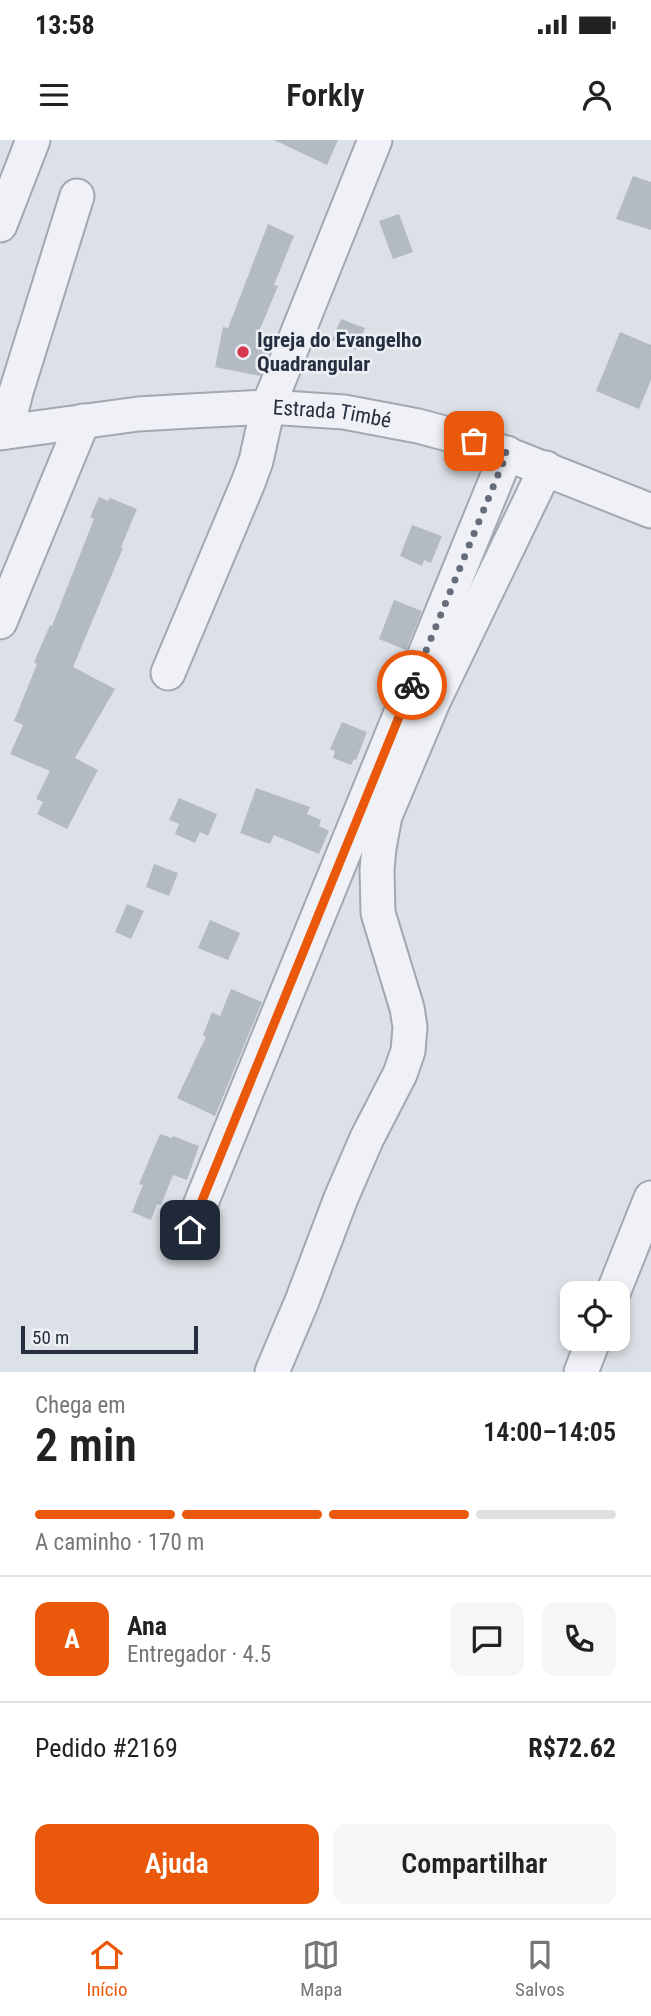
<!DOCTYPE html>
<html lang="pt">
<meta charset="utf-8">
<style>
body{margin:0;font-family:"Roboto Condensed",sans-serif;background:#f6f6f6;color:#222;height:100vh;display:flex;flex-direction:column;font-size:26px;white-space:nowrap}
*{box-sizing:border-box;margin:0}
p{font-size:23px;color:#767676}
.icon{flex:none;width:38px;height:38px;fill:none;stroke:currentColor;stroke-width:2;stroke-linecap:round;stroke-linejoin:round}
.map{position:relative;height:1232px;overflow:hidden}
.sheet{display:flex;flex-direction:column;background:#fff;flex:1}
.sheet>*{flex:none}
.tools{position:absolute;left:560px;top:1141px;display:grid;gap:14px}
.tools a{display:grid;place-items:center;width:70px;height:70px;border-radius:14px;background:#fff;box-shadow:0 4px 10px #0003;font-size:35px}
.scale{position:absolute;left:21px;bottom:18px;width:177px;box-sizing:border-box;padding-left:7px;border:4px solid #252f3f;border-top:0;font-size:19px;line-height:24px;white-space:nowrap;color:#252f3f;-webkit-text-stroke:5px #ecf0f5;paint-order:stroke}
.pin{position:absolute;display:grid;place-items:center;width:60px;height:60px;color:#fff;margin:-30px;border-radius:14px;box-shadow:0 4px 10px #0006}
.courier{position:absolute;display:grid;place-items:center;width:70px;height:70px;margin:-35px;border:5px solid #ea580c;border-radius:50%;background:#fff;color:#222;box-shadow:0 2px 9px #0007}
.head em{font-style:normal;font-weight:600}
.head div{display:flex;flex-direction:column-reverse}
.head{display:flex;align-items:center;justify-content:space-between;height:119px;padding:0 35px}
h1{font-size:46px;font-weight:600;line-height:52px}
.bar{display:grid;grid-template-columns:repeat(4,1fr);gap:10px 7px;align-content:center;height:84px;padding:0 35px}
.bar i{height:9px;border-radius:5px;background:#e0e0e0}
.bar .current{background:#ea580c}
.bar p{grid-column:span 4}
.line{display:flex;align-items:center;gap:18px;padding:0 35px;border-top:2px solid #e0e0e0}
.line div{flex:1}
.round{display:grid;place-items:center;flex:none;width:74px;height:74px;border-radius:14px;background:#f6f6f6}
.cta{display:flex;gap:14px;margin-top:auto;padding:14px 35px}
.cta a{flex:1;height:80px;border-radius:14px;background:#ea580c;color:#fff;font-size:28px;font-weight:600;line-height:80px;text-align:center}
.cta a+a{background:#f6f6f6;color:#222}
.status{display:flex;justify-content:space-between;align-items:center;height:49px;padding:0 35px;background:#fff;direction:ltr}
.status svg{height:19px;fill:currentColor}
header{display:flex;justify-content:space-between;align-items:center;height:91px;padding:0 35px;background:#fff;font-size:32px;font-weight:600}
.tabs{display:flex;justify-content:space-around;align-items:center;height:98px;border-top:2px solid #e0e0e0;background:#fff;font-size:19px;color:#767676}
.tabs a{display:grid;justify-items:center;gap:4px}
.tabs .current{color:#ea580c}
.map>svg:first-child{display:block}
</style>
<div class="status"><b>13:58</b><svg viewBox="0 0 49 12"><path d="M0 12V9h3v3zM5 12V6h3v6zM10 12V3h3v9zM15 12V0h3v12zM26 1h20v11H26zM47 4h2v5h-2z"/></svg></div>
<header><svg class="icon" aria-label="menu" viewBox="0 0 24 24"><path d="M4 6h16M4 12h16M4 18h16"/></svg>Forkly<svg class="icon" aria-label="person" viewBox="0 0 24 24"><circle cx="12" cy="8" r="4"/><path d="M4 21q1-7 8-7t8 7"/></svg></header>
<div class="map">
<svg width="651" height="1232" viewBox="0 0 651 1232">
<rect width="100%" height="100%" fill="#dce1e7"/>
<g fill="#b3bac4">
<polygon points="274,0 338,0 327,25"/>
<polygon points="633,36 651,42 651,90 616,79"/>
<polygon points="399,74 413,112 393,119 379,81"/>
<polygon points="268,84 294,96 274,145 278,146 258,194 271,197 266,219 260,236 215,227 223,187 228,188"/>
<polygon points="341,179 365,188 356,210 332,200"/>
<polygon points="620,192 651,205 651,240 639,269 596,251"/>
<polygon points="99,357 108,361 110,358 137,369 121,407 123,408 73,527 115,549 75,618 98,630 67,689 37,674 43,662 36,659 50,631 10,614 23,585 14,581 37,524 34,522 50,485 52,486 94,379 90,377"/>
<polygon points="412,385 442,396 431,423 424,420 422,426 400,416"/>
<polygon points="394,460 422,471 406,510 379,499"/>
<polygon points="342,582 367,592 356,620 354,619 351,625 333,618 335,611 330,609"/>
<polygon points="256,648 310,667 307,674 321,680 319,686 329,691 319,714 274,695 270,704 240,693"/>
<polygon points="179,658 217,674 208,696 200,692 195,703 175,694 179,684 169,680"/>
<polygon points="154,724 178,733 169,756 146,747"/>
<polygon points="127,764 144,771 131,799 115,792"/>
<polygon points="210,780 240,793 228,820 198,808"/>
<polygon points="231,849 262,862 215,976 177,958 206,897 203,895 212,872 220,876"/>
<polygon points="160,994 172,998 173,996 199,1006 187,1040 173,1035 161,1065 157,1064 151,1080 132,1072 143,1045 139,1044"/>
</g>
<g fill="none" stroke-linecap="round" stroke-linejoin="round">
<defs>
<g id="minor">
<polyline points="0,85 33,0"/>
<polyline points="6,292 16,252 77,56"/>
<path id="s1" d="M0 293 138 274 190 271 268 267 344 272 418 286 474 301 651 371"/>
<polyline points="0,482 83,281"/>
<polyline points="168,533 248,343 256,321 268,267 375,0"/>
<polyline points="190,1090 507,313"/>
<polyline points="613,1153 651,1058"/>
<polyline points="272,1232 302,1161 341,1058 367,998 400,934 408,911 410,887 407,868 378,773 377,729 379,708 385,676 433,562 546,328"/>
<polyline points="581,1232 594,1199"/>
</g>
</defs>
<use href="#minor" stroke="#a1a8b1" stroke-width="37"/>
<use href="#minor" stroke="#eff1f6" stroke-width="33"/>
</g>
<g fill="none" stroke-linecap="round" stroke-linejoin="round">
<polyline stroke="#656d7a" stroke-width="7" stroke-dasharray="0 12.6" points="412,545 507,313 474,301"/>
<polyline stroke="#ea580c" stroke-width="9" points="190,1090 412,545"/>
</g>
<circle fill="#d63852" stroke="#ecf0f5" stroke-width="2.5" cx="243" cy="212" r="7"/>
<g text-anchor="middle" stroke-width="5" stroke-linejoin="round" paint-order="stroke">
<g font-size="21" font-weight="bold" fill="#252f3f" stroke="#ecf0f5" text-anchor="start">
<text x="257" y="207">Igreja do Evangelho<tspan x="257" dy="24">Quadrangular</tspan></text>
</g>
<g font-size="21" fill="#252f3f" stroke="#ecf0f5">
<text dy="7" stroke="none"><textPath href="#s1" startOffset="334">Estrada Timbé</textPath></text>
</g>
</g>
</svg>
<div class="tools">
<a><svg class="icon" aria-label="locate" viewBox="0 0 24 24"><circle cx="12" cy="12" r="6"/><path d="M12 2v4M12 18v4M2 12h4M18 12h4"/></svg></a>
</div>
<div class="scale">50 m</div>
<div class="pin" style="left:474px;top:301px;background:#ea580c"><svg class="icon" aria-label="bag" viewBox="0 0 24 24"><path d="M5 8h14l-1 12H6zM9 8a3 3 0 0 1 6 0"/></svg></div>
<div class="pin" style="left:190px;top:1090px;background:#1f2937"><svg class="icon" aria-label="home" viewBox="0 0 24 24"><path d="M3 11l9-7 9 7M6 9v11h12V9"/></svg></div>
<div class="courier" style="left:412px;top:545px"><svg class="icon" aria-label="bike" viewBox="0 0 24 24"><circle cx="6" cy="16" r="4"/><circle cx="18" cy="16" r="4"/><path d="M6 16l4-8h5l3 8M10 8l3 8H6M13 5h3"/></svg></div>
</div>
<section class="sheet">
<div class="head"><div><h1>2 min</h1><p>Chega em</p></div><em>14:00–14:05</em></div>
<div class="bar"><i class="current"></i><i class="current"></i><i class="current"></i><i></i><p>A caminho · 170 m</p></div>
<div class="line" style="height:126px"><b class="round" style="background:#ea580c;color:#fff">A</b><div><b>Ana</b><p>Entregador · 4.5</p></div><a class="round"><svg class="icon" aria-label="chat" viewBox="0 0 24 24"><path d="M4 5h16v11H9l-5 4z"/></svg></a><a class="round"><svg class="icon" aria-label="phone" viewBox="0 0 24 24"><path d="M5 4h4l2 5-3 2q2 4 5 5l2-3 5 2v4C11 20 4 13 5 4z"/></svg></a></div>
<div class="line" style="height:91px"><div>Pedido #2169</div><b>R$72.62</b></div>
<div class="cta"><a>Ajuda</a><a>Compartilhar</a></div>
</section>
<nav class="tabs">
<a class="current"><svg class="icon" aria-label="home" viewBox="0 0 24 24"><path d="M3 11l9-7 9 7M6 9v11h12V9"/></svg>Início</a>
<a><svg class="icon" aria-label="map" viewBox="0 0 24 24"><path d="M3 6l6-2 6 2 6-2v14l-6 2-6-2-6 2zM9 4v14M15 6v14"/></svg>Mapa</a>
<a><svg class="icon" aria-label="saved" viewBox="0 0 24 24"><path d="M7 4h10v16l-5-4-5 4z"/></svg>Salvos</a>
</nav>
